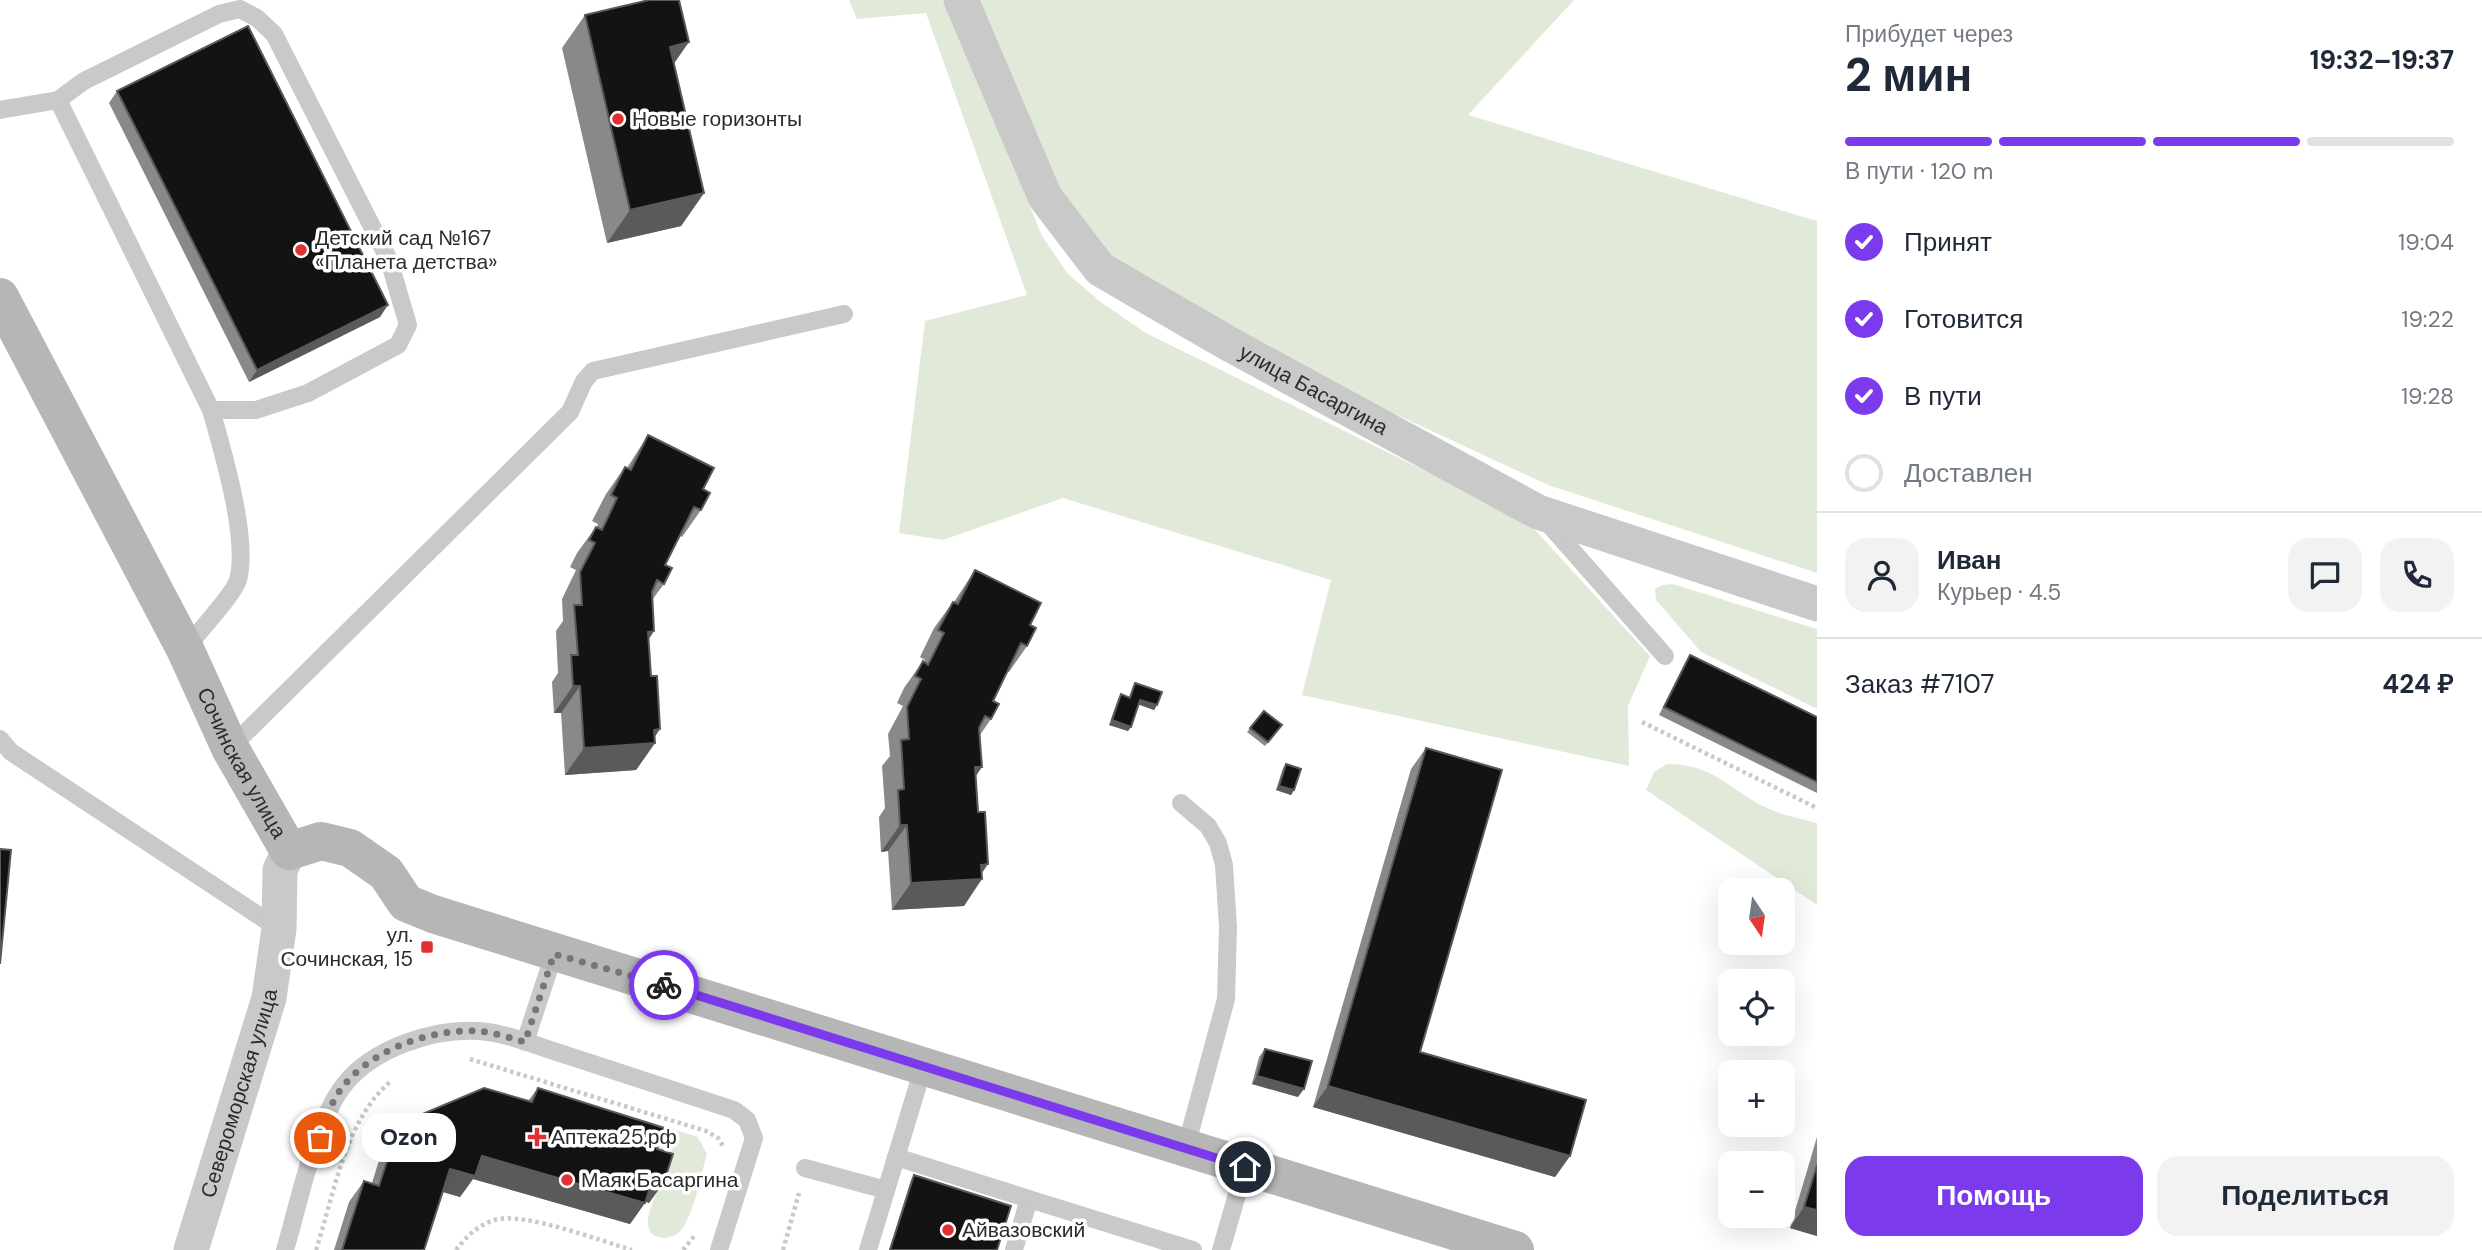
<!DOCTYPE html>
<html lang="ru">
<meta charset="utf-8">
<style>
body{margin:0;font-family:"DM Sans",sans-serif;background:#f2f2f3;color:#1f2937;height:100vh;display:flex;flex-direction:column;font-size:26px;white-space:nowrap}
*{box-sizing:border-box;margin:0}
p{font-size:23px;color:#747a83}
.icon{flex:none;width:38px;height:38px;fill:none;stroke:currentColor;stroke-width:2;stroke-linecap:round;stroke-linejoin:round}
.map{position:relative;flex:1;overflow:hidden}
.sheet{display:flex;flex-direction:column;background:#fff;width:665px}
.sheet>*{flex:none}
.needle{width:46px;rotate:167deg}
.fabs{position:absolute;left:1718px;top:878px;display:grid;gap:14px}
.fabs a{display:grid;place-items:center;width:77px;height:77px;border-radius:14px;background:#fff;box-shadow:0 7px 28px #0002;font-size:35px}
.pin{position:absolute;display:grid;place-items:center;width:60px;height:60px;color:#fff;margin:-30px;border:4px solid #fff;border-radius:50%;box-shadow:0 2px 7px #0007}
.courier{position:absolute;display:grid;place-items:center;width:70px;height:70px;margin:-35px;border:5px solid #7c3aed;border-radius:50%;background:#fff;color:#222;box-shadow:0 2px 9px #0007}
.bubble{position:absolute;height:49px;border-radius:21px;background:#fff;box-shadow:0 7px 28px #0002;font-size:23px;font-weight:800;line-height:49px;text-align:center}
.headline em{font-style:normal;font-weight:800}
.headline div{display:flex;flex-direction:column-reverse}
.headline{display:flex;align-items:center;justify-content:space-between;height:119px;padding:0 28px}
h1{font-size:46px;font-weight:800;line-height:52px}
.bar{display:grid;grid-template-columns:repeat(4,1fr);gap:10px 7px;align-content:center;height:84px;padding:0 28px}
.bar i{height:9px;border-radius:5px;background:#e0e1e3}
.bar .selected{background:#7c3aed}
.bar p{grid-column:span 4}
.line{display:flex;align-items:center;gap:18px;padding:0 28px;border-top:2px solid #e0e1e3}
.line div{flex:1}
.round{display:grid;place-items:center;flex:none;width:74px;height:74px;border-radius:21px;background:#f2f2f3}
ol{padding:0 28px;list-style:none}
li{display:flex;align-items:center;gap:21px;height:77px}
li p{margin-inline-start:auto}
li .icon{padding:7px;border-radius:50%;background:#7c3aed;color:#fff;stroke-width:4}
li:last-child{color:#747a83}
li i{width:38px;height:38px;border:4px solid #e0e1e3;border-radius:50%}
.button{display:flex;gap:14px;margin-top:auto;padding:14px 28px}
.button a{flex:1;height:80px;border-radius:21px;background:#7c3aed;color:#fff;font-size:28px;font-weight:800;line-height:80px;text-align:center}
.button a+a{background:#f2f2f3;color:#1f2937}
main{display:flex;flex:1;min-height:0}
.map>svg:first-child{display:block}
</style>
<main>
<div class="map">
<svg width="1817" height="1250" viewBox="0 0 1817 1250">
<rect width="100%" height="100%" fill="#fff"/>
<g fill="#e1ead9">
<polygon points="849,0 945,0 1042,236 1068,274 1102,303 1146,333 1527,521 1650,656 1628,706 1629,766 1302,695 1331,580 1063,498 943,540 899,533 925,321 1027,295 926,13 857,19"/>
<polygon points="960,0 1574,0 1468,115 1817,221 1817,573 1548,485 1201,324 1107,259 1057,204"/>
<polygon points="1673,584 1817,629 1817,709 1701,652 1656,600 1655,589 1662,585"/>
<path d="M1667 764C1714 764 1726 788 1765 807 1780 815 1800 818 1817 823V905L1646 790 1654 772Z"/>
<path d="M638 1118 698 1137 707 1154C700 1177 696 1206 684 1226 675 1243 646 1243 648 1220 651 1197 667 1182 662 1158 659 1145 642 1130 633 1119Z"/>
</g>
<g fill="none" stroke-linecap="round" stroke-linejoin="round">
<g stroke="#c9c9c9" stroke-width="4.5" stroke-dasharray="3.5 3.5" stroke-linecap="butt">
<polyline points="1642,722 1817,808"/>
<polyline points="470,1059 706,1131 718,1138 723,1146"/>
<path d="M316 1250C334 1195 345 1120 390 1082"/>
<path d="M456 1250C466 1237 478 1225 494 1220 523 1211 601 1241 632 1250"/>
<polyline points="683,1250 695,1235"/>
<polyline points="783,1250 799,1193"/>
</g>
<g stroke="#c9c9c9" stroke-width="18">
<polyline points="58,100 211,410"/>
<path d="M0 110 58 100 84 81 219 14 240 9 257 18 274 34 389 260 408 325 398 345 308 393 256 410H211C223 452 249 539 238 580 234 594 196 635 185 649"/>
<polyline points="1547,522 1665,656"/>
<polyline points="0,739 11,752 279,929"/>
<polyline points="230,748 570,412 584,381 593,371 844,314"/>
<polyline points="1181,803 1208,826 1218,843 1224,865 1228,927 1226,999 1186,1147"/>
<polyline points="525,1042 554,954"/>
<polyline points="896,1157 1029,1199 1014,1250"/>
<polyline points="805,1168 886,1190"/>
<polyline points="1029,1199 1193,1250"/>
<path d="M285 1250C299 1203 315 1122 344 1085 373 1048 434 1028 479 1031 508 1033 539 1047 566 1055 622 1073 678 1092 734 1110L747 1120 754 1138 719 1250"/>
<polyline points="868,1250 924,1065"/>
<polyline points="1221,1250 1245,1167"/>
</g>
<g stroke="#c9c9c9" stroke-width="35">
<path id="s1" d="M961 0 1045 197 1100 269 1231 345 1538 512 1817 604"/>
<path id="s2" d="M191 1250 269 998 279 929 280 870 289 851"/>
</g>
<path stroke="#b6b6b6" stroke-width="38" id="s3" d="M0 297 185 649 230 748 289 851 321 841 350 848 386 873 406 903 433 914 1515 1250"/>
</g>
<g fill="#898989">
<polygon points="585,15 674,64 704,193 681,226 607,243 562,48"/>
<polygon points="117,91 380,317 249,382 109,103"/>
<polygon points="648,435 703,489 701,510 682,537 680,536 665,565 664,584 652,600 654,631 648,640 655,743 636,770 565,775 561,713 554,713 552,682 558,673 556,631 563,621 562,599 576,570 570,567 577,553 596,527 597,527 598,524 592,521 606,494 625,467 627,468"/>
<polygon points="975,570 1030,625 1027,646 1009,672 1007,672 993,701 991,719 980,735 982,767 976,776 982,873 964,906 892,910 888,851 881,852 879,817 885,808 882,766 890,756 888,734 903,706 897,703 904,688 923,661 924,662 925,660 920,657 934,628 953,602 954,602"/>
<polygon points="1690,655 1817,717 1817,793 1659,715 1685,663"/>
<polygon points="1135,683 1157,705 1154,710 1139,704 1128,731 1109,725 1118,699 1121,694 1129,697 1133,687"/>
<polygon points="1264,711 1282,725 1265,746 1247,732"/>
<polygon points="1426,748 1420,1052 1570,1156 1555,1177 1313,1107 1411,769"/>
<polygon points="1286,764 1294,790 1291,795 1276,790 1283,768"/>
<polygon points="1265,1049 1298,1097 1252,1084 1259,1057"/>
<polygon points="538,1088 657,1149 664,1182 649,1203 646,1201 630,1224 473,1179 460,1197 443,1192 424,1250 334,1250 349,1202 364,1181 372,1183 384,1144 399,1124 528,1101"/>
<polygon points="1817,1137 1817,1236 1790,1228"/>
<polygon points="914,1175 997,1250 889,1250 911,1180"/>
</g>
<g fill="#5a5a5a">
<polygon points="689,42 666,75 670,47"/>
<polygon points="704,193 681,226 607,243 630,210"/>
<polygon points="388,305 380,317 249,382 257,370"/>
<polygon points="654,631 636,658 648,632"/>
<polygon points="573,686 580,686 561,713 554,713"/>
<polygon points="1140,700 1157,705 1154,710 1137,704"/>
<polygon points="1112,720 1131,727 1128,731 1109,725"/>
<polygon points="660,729 650,744 655,743 636,770 565,775 584,748 654,730"/>
<polygon points="975,767 982,767 963,793"/>
<polygon points="1279,786 1294,790 1291,795 1276,790"/>
<polygon points="900,825 907,825 888,851 881,852"/>
<polygon points="988,864 978,879 982,879 964,906 892,910 911,883 981,865"/>
<polygon points="1257,1076 1304,1089 1298,1097 1252,1084"/>
<polygon points="1328,1086 1570,1156 1555,1177 1313,1107"/>
<polygon points="482,1156 645,1203 630,1224 473,1179 460,1197 436,1190 450,1169"/>
<polygon points="653,1178 664,1182 649,1203 638,1199"/>
<polygon points="1804,1207 1817,1210 1817,1236 1790,1228"/>
</g>
<g fill="#131313" stroke="#5a5a5a" stroke-width="2">
<polygon points="649,0 679,0 689,42 670,47 704,193 630,210 585,15"/>
<polygon points="248,26 388,305 257,370 117,91"/>
<polygon points="648,435 714,468 703,489 710,493 701,510 694,507 665,565 672,568 664,584 657,580 652,592 654,631 648,632 651,676 657,676 660,729 654,730 655,743 584,748 580,686 573,686 571,655 578,655 574,605 582,605 580,572 595,543 589,540 596,527 602,530 617,498 611,495 625,467 631,470"/>
<polygon points="975,570 1041,603 1030,625 1036,628 1027,646 1021,643 993,701 999,704 991,719 985,716 979,728 982,767 975,767 978,812 985,812 988,864 981,865 982,879 911,883 907,825 900,825 898,790 904,789 901,740 909,739 907,707 921,679 915,676 923,661 928,665 944,633 938,630 953,602 958,604"/>
<polygon points="1690,655 1817,717 1817,782 1664,707"/>
<polygon points="1135,683 1162,692 1157,705 1140,700 1131,727 1112,720 1121,694 1130,698"/>
<polygon points="1264,711 1282,725 1268,742 1250,728"/>
<polygon points="1426,748 1502,770 1420,1052 1586,1100 1570,1156 1328,1086"/>
<polygon points="1286,764 1301,769 1294,790 1279,786"/>
<polygon points="0,849 11,850 0,964"/>
<polygon points="1265,1049 1312,1061 1304,1089 1257,1076"/>
<polygon points="484,1088 532,1102 538,1088 664,1128 657,1149 673,1154 664,1182 653,1178 645,1203 482,1156 475,1176 450,1169 424,1250 342,1250 364,1181 379,1186 399,1124"/>
<polygon points="1817,1165 1817,1210 1804,1207"/>
<polygon points="914,1175 1011,1206 997,1250 890,1250"/>
</g>
<g fill="none" stroke-linecap="round" stroke-linejoin="round">
<path stroke="#767676" stroke-width="7" stroke-dasharray="0 12.6" d="M320 1138C325 1120 332 1099 345 1084 375 1048 432 1029 478 1031 493 1032 510 1038 525 1042L554 954 664 985"/>
<polyline stroke="#7c3aed" stroke-width="9" points="664,985 1245,1167"/>
</g>
<g fill="#e13031" stroke="#fff" stroke-width="2.5">
<circle cx="618" cy="119" r="7"/>
<circle cx="301" cy="250" r="7"/>
<rect x="420" y="940" width="14" height="14" rx="3.5"/>
<path d="M533.5 1126.5h7v7h7v7h-7v7h-7v-7h-7v-7h7z"/>
<circle cx="567" cy="1180" r="7"/>
<circle cx="948" cy="1230" r="7"/>
</g>
<g text-anchor="middle" stroke-width="7" stroke-linejoin="round" paint-order="stroke">
<g font-size="21" fill="#2c2c2c" stroke="#fff" text-anchor="start">
<text x="632" y="126">Новые горизонты</text>
<text x="315" y="245">Детский сад №167<tspan x="315" dy="24">«Планета детства»</tspan></text>
<text x="413" y="942" text-anchor="end">ул.<tspan x="413" dy="24">Сочинская, 15</tspan></text>
<text x="551" y="1144">Аптека25.рф</text>
<text x="581" y="1187">Маяк Басаргина</text>
<text x="962" y="1237">Айвазовский</text>
</g>
<g font-size="21" fill="#2c2c2c" stroke="#fff">
<text dy="7" stroke="none"><textPath href="#s1" startOffset="550">улица Басаргина</textPath></text>
<text dy="7" stroke="none"><textPath href="#s3" startOffset="525">Сочинская улица</textPath></text>
<text dy="7" stroke="none"><textPath href="#s2" startOffset="164">Североморская улица</textPath></text>
</g>
</g>
</svg>
<div class="fabs">
<a><svg class="needle" viewBox="-14 -14 28 28"><path d="M0-13l5 13h-10z" fill="#e53935"/><path d="M0 13l5-13h-10z" fill="#747a83"/></svg></a>
<a><svg class="icon" aria-label="locate" viewBox="0 0 24 24"><circle cx="12" cy="12" r="6"/><path d="M12 2v4M12 18v4M2 12h4M18 12h4"/></svg></a>
<a>+</a>
<a>−</a>
</div>
<div class="pin" style="left:320px;top:1138px;background:#ea580c"><svg class="icon" aria-label="bag" viewBox="0 0 24 24"><path d="M5 8h14l-1 12H6zM9 8a3 3 0 0 1 6 0"/></svg></div>
<div class="pin" style="left:1245px;top:1167px;background:#1f2937"><svg class="icon" aria-label="home" viewBox="0 0 24 24"><path d="M3 11l9-7 9 7M6 9v11h12V9"/></svg></div>
<div class="courier" style="left:664px;top:985px"><svg class="icon" aria-label="bike" viewBox="0 0 24 24"><circle cx="6" cy="16" r="4"/><circle cx="18" cy="16" r="4"/><path d="M6 16l4-8h5l3 8M10 8l3 8H6M13 5h3"/></svg></div>
<div class="bubble" style="left:362px;top:1113px;width:94px">Ozon</div>
</div>
<section class="sheet">
<div class="headline"><div><h1>2 мин</h1><p>Прибудет через</p></div><em>19:32–19:37</em></div>
<div class="bar"><i class="selected"></i><i class="selected"></i><i class="selected"></i><i></i><p>В пути · 120 m</p></div>
<ol>
<li><svg class="icon" aria-label="check" viewBox="0 0 24 24"><path d="M5 12l5 5 9-10"/></svg>Принят<p>19:04</p></li>
<li><svg class="icon" aria-label="check" viewBox="0 0 24 24"><path d="M5 12l5 5 9-10"/></svg>Готовится<p>19:22</p></li>
<li><svg class="icon" aria-label="check" viewBox="0 0 24 24"><path d="M5 12l5 5 9-10"/></svg>В пути<p>19:28</p></li>
<li><i></i>Доставлен</li>
</ol>
<div class="line" style="height:126px"><a class="round"><svg class="icon" aria-label="person" viewBox="0 0 24 24"><circle cx="12" cy="8" r="4"/><path d="M4 21q1-7 8-7t8 7"/></svg></a><div><b>Иван</b><p>Курьер · 4.5</p></div><a class="round"><svg class="icon" aria-label="chat" viewBox="0 0 24 24"><path d="M4 5h16v11H9l-5 4z"/></svg></a><a class="round"><svg class="icon" aria-label="phone" viewBox="0 0 24 24"><path d="M5 4h4l2 5-3 2q2 4 5 5l2-3 5 2v4C11 20 4 13 5 4z"/></svg></a></div>
<div class="line" style="height:91px"><div>Заказ #7107</div><b>424 ₽</b></div>
<div class="button"><a>Помощь</a><a>Поделиться</a></div>
</section>
</main>
